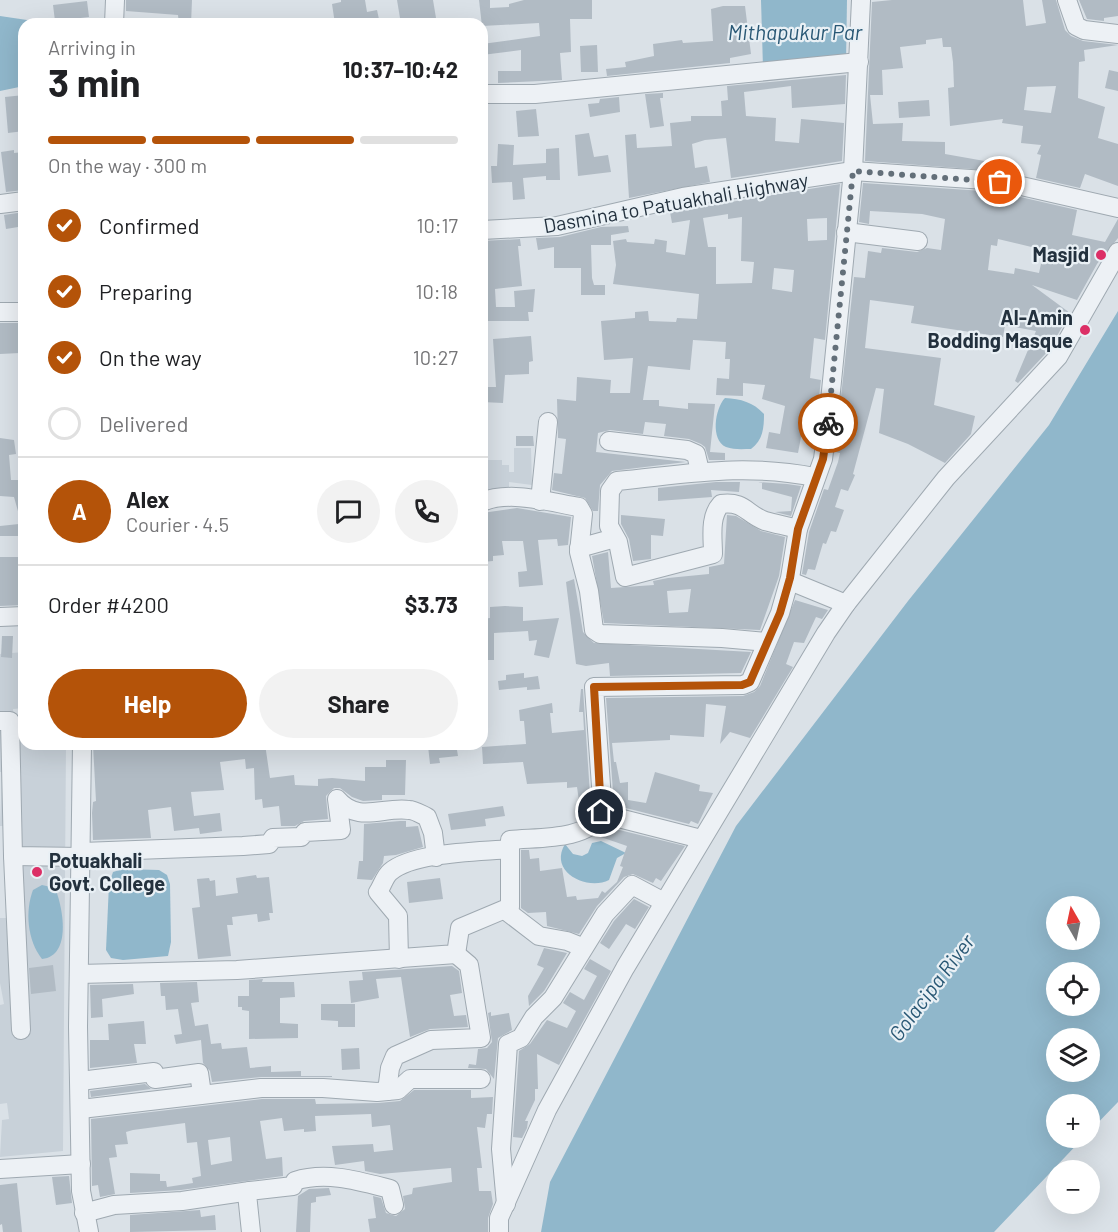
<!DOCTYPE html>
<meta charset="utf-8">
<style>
body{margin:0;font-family:Barlow,sans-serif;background:#f2f2f2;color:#202124;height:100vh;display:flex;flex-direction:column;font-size:22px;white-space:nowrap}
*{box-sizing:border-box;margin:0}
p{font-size:20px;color:#757577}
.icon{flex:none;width:33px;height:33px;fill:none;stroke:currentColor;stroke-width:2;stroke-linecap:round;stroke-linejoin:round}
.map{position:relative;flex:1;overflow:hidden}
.drawer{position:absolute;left:18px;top:18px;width:470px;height:732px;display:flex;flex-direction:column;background:#fff;border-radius:18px;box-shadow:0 6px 24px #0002}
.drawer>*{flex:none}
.needle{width:39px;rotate:351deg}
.controls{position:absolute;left:1046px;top:896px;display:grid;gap:12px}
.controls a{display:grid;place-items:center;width:54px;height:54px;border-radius:50%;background:#fff;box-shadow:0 6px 24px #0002;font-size:30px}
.pin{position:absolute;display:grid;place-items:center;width:51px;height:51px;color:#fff;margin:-26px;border:3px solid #fff;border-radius:50%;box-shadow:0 2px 6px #0007}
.courier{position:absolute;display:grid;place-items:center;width:60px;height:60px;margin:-30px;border:4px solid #b45309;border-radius:50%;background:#fff;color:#222;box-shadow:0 2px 8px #0007}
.head em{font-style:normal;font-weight:700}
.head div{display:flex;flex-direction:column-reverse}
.head{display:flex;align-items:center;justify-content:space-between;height:102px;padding:0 30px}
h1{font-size:39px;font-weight:700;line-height:45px}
.bar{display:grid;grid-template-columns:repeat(4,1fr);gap:9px 6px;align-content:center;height:72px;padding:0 30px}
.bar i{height:8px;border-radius:4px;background:#e0e0e0}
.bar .selected{background:#b45309}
.bar p{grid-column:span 4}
.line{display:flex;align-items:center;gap:15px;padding:0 30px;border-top:2px solid #e0e0e0}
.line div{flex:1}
.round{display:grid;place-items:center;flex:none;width:63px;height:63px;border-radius:32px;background:#f2f2f2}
ol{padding:0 30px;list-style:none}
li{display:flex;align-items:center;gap:18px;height:66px}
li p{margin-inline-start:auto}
li .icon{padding:6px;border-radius:50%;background:#b45309;color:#fff;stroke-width:4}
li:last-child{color:#757577}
li i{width:33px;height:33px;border:3px solid #e0e0e0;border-radius:50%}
.action{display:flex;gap:12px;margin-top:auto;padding:12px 30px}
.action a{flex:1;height:69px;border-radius:36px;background:#b45309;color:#fff;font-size:24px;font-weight:700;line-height:69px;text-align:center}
.action a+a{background:#f2f2f2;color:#202124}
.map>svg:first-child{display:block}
</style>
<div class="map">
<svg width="1118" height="1232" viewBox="0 0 1118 1232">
<rect width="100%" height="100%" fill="#dae1e7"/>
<g fill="#c8d1d9">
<polygon points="514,448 531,448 532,485 509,482 509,493 482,493 482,460 502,460 502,465 509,465 509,472 514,472"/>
<polygon points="24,652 24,708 13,709 14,730 24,730 24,744 66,744 63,1151 0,1157 2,1120 9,1119 7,1103 0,1104 0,1005 4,1004 0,983 0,918 9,918 8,826 0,826 2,772 0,772 0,654"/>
</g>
<g fill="#90b7cb" fill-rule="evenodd">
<polygon points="761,0 847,0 846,62 763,68"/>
<polygon points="0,16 27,20 34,24 24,24 24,86 0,91"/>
<path d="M1118 311V1102L1089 1132V1104H1056V1137H1084L994 1232H541L550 1182 736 826 908 601 1049 425ZM1056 906H1089V939H1056ZM1056 972H1089V1005H1056ZM1056 1038H1089V1071H1056Z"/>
<path d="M725 398C741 399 753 402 764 414 764 428 763 440 751 449 743 449 734 450 726 447 710 440 715 408 725 398Z"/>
<path d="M601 841 626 853 617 858 609 880C587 891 548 872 565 844L573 854 582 856 588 853 592 843Z"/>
<polygon points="123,869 159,870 167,875 170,884 171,942 168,956 123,960 111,958 106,950 109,884 113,872"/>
<path d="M42 885 55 888C63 907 72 956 42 959 27 940 25 911 33 890Z"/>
</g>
<g fill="#b1bbc4" fill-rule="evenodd">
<polygon points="126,0 192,0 191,24 179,24 178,15 126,11"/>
<polygon points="341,0 365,0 367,12 377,10 380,24 335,24 332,4 341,2"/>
<polygon points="397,0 433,0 437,24 401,24"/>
<polygon points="479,0 490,0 490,8 509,7 509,4 524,0 592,0 592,19 570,19 571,52 560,53 562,80 498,83 498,71 521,71 521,50 482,55 482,44 540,36 539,23 482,26"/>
<path d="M892 0H1023L1026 26 1046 23 1042 0H1056L1065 30 1071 36 1083 41 1118 45 1084 50 1085 61 1079 62 1078 98 1105 107 1098 138 1118 144V186L1085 174 1080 188 1036 178 1041 155 1037 154 1041 145 1021 143 1023 126 1002 123 1003 119 950 126 948 88 954 87 953 62 951 47H943L942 38 926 40V44L900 47 903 68 882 70 883 95H870L873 124 903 123 902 141 945 142V154L1013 166 1012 172 865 161 872 2ZM1056 86 1051 113 1024 110 1027 87Z"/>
<polygon points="1079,0 1118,0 1118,16 1104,18 1104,21 1087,19"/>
<polygon points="87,1 89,17 55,21 53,5"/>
<polygon points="723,6 745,6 751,54 730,58 730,63 607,76 606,69 626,67 625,62 654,56 653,44 682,40 683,43 713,41 711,9"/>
<polygon points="597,45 598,72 581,72 580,46"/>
<polygon points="1109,70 1118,72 1118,91 1105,88"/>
<polygon points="846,75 845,104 792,108 791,86 744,92 746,116 776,118 775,141 799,143 801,119 844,123 842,161 731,178 726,138 705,140 692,144 695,168 707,166 710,182 629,198 625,135 636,134 637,148 672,146 670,123 691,121 691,116 722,116 721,101 728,100 727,86"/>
<polygon points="663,93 663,98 660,98 664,126 650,128 645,94"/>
<polygon points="24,95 24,131 8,133 5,97"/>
<polygon points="619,97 620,112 590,117 588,104 599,103 600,99"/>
<polygon points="929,100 930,116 899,118 898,102"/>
<polygon points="536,109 539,136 518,137 516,111"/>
<polygon points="589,133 594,157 608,155 611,172 578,176 575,135"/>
<polygon points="498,144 514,145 513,165 546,163 546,149 559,148 560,180 546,180 546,176 523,178 525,199 513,200 512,182 492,183 491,166 497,166"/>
<polygon points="14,150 14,153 24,152 24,190 6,192 1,152"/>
<path d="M863 183 998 192 1077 210 1072 235 1105 242 1118 219V238L1097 264 1077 300 1032 285 1070 313 1049 350 1018 383 1015 381 1036 331 1005 325 1003 337 911 323 914 306 870 300 865 348 941 358 934 405 975 416 971 434 945 463 908 444 879 433 884 389 876 388 853 474 855 475 848 491 841 489 835 507 844 510 836 532 831 531 826 544 823 543 815 570 808 569 806 575 802 574 809 532 824 489 828 490 838 462 840 453 835 452 854 277 865 278 868 251 881 253 882 248 917 252 927 248 941 250 945 219 922 214 870 211 869 224 859 222ZM998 239 1044 250 1039 273 1015 268 1014 274 988 270 991 245 997 246Z"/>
<path d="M840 184 825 340 814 338 810 378 821 380 814 439 801 437 798 453 766 448 769 432 780 434 785 406 762 399 765 385 743 383V396L716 395 717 378 729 379 730 359H725L726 342 693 340 690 370 648 366 643 400H659V406L688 409V403L715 404 710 452 725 453V460H709L705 447 701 444 689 439 664 436 666 424 645 422 643 434 610 430 598 433 596 452 686 462 612 471 600 485 598 511H593L585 498 552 490 554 473 562 474 566 439 558 438 557 399 576 401 577 377 611 380 610 393H630L633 358 604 360 601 321 635 318V312L648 311 649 321 676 322 677 318 697 319 699 294 613 284 616 265 613 241 626 239 627 242 654 244 655 239 667 241 666 252 685 255 690 220 672 223 670 212ZM728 214V219L742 217 741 261 754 262 752 283 716 284V247H708L703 218ZM827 218V240L808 241 807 219ZM774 268 794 270 792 292 772 289Z"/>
<polygon points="24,212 24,226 6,229 4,215"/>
<polygon points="628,226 629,232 611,235 611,245 591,245 592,278 594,285 605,285 605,295 581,295 581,268 554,268 554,247 538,250 536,238 560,237 601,227"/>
<polygon points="520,239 521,246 518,246 522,286 495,289 496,307 515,307 514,291 535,289 533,312 528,312 529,321 483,321 482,241"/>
<polygon points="0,323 20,323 20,353 0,354"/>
<polygon points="531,336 533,361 529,362 529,374 505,375 503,403 482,402 482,387 496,387 493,339"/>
<polygon points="516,436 533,436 534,446 516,446"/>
<polygon points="0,438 14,440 16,454 9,455 11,480 24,480 24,521 21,522 14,497 0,496"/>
<polygon points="716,482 740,482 739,492 711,490 712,497 658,501 658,488"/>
<polygon points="758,482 787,484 801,486 791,516 775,512 791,511 792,497 762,489 762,482"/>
<polygon points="517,508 571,517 568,545 558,546 557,539 538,540 543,585 519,587 518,572 527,571 523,541 502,541 504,555 493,556 493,561 482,562 482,513"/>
<polygon points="621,515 665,519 663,536 651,535 651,559 633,561 629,539 621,524"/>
<path d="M727 515 736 516 761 531 785 537 779 576 760 630 604 623 592 556 608 552 611 588 654 585 653 581 668 578 709 574V567L724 564ZM691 589 688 612 669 613 667 591Z"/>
<polygon points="19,524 20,536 0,536 0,526"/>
<polygon points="0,557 24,557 24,605 0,606"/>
<polygon points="574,579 583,632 594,643 751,652 741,673 610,676 609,663 586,666 576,664 566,582"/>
<polygon points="795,600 828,610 822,619 816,617 804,643 794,642 786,664 793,667 750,738 730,732 720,744 726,706 706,704 704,737 670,735 670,740 612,743 614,762 616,762 620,783 628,782 628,800 646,803 655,772 700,785 699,791 713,793 698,824 691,821 689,824 614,805 606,698 743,696 754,692 760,686"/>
<polygon points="505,606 523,607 523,621 559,618 549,658 534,655 537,640 529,641 528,631 494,633 494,660 482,660 482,619 490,618 490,607"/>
<polygon points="2,636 13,636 12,658 1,657"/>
<polygon points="524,673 524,678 538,676 540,689 527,690 527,687 499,690 498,681 506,680 506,675"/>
<polygon points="581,689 583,689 591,810 580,808 577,787 567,788 567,782 527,784 523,762 483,764 482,747 526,744 524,721 520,721 519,710 552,703 553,713 550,713 552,733 584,730 583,712 579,712"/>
<polygon points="265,744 270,778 294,775 295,785 318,786 318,779 332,778 365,781 365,767 386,767 386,760 406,760 405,795 382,795 382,800 363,801 352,797 340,788 334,788 326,796 328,819 304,821 295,826 281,826 279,806 263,808 262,799 255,800 254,768 246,769 245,759 220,762 224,790 191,792 194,816 220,813 222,831 200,834 199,828 174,831 171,807 148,810 151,838 93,840 92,813 93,802 96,801 93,745"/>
<polygon points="440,744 456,744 458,756 439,758 440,763 430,764 428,746"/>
<polygon points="503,806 505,816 485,819 486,826 451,830 448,814"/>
<polygon points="400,821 406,821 406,827 418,826 423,847 396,855 384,856 383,863 372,880 357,879 359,861 363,861 364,824"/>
<polygon points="607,827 685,846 661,881 656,878 653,883 633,874 624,877 597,906 579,934 547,926 546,912 528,913 521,908 521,850 529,850 530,859 539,858 540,871 562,868 567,897 576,896 577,900 598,898 602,891 605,893 617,882 623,867 620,866 627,846 598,836"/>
<polygon points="256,875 257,878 269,877 273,913 269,913 270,920 258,922 257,914 232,917 233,925 227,925 231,956 198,959 192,908 200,907 197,879 209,878 210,881 215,880 216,896 238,893 236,878"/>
<polygon points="440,878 443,899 409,903 407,882"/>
<polygon points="634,899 649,907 635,929 626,924 609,949 600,943 614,921"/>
<polygon points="544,948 567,953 544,991 529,1006 528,996 544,968 537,965"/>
<polygon points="590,959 611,971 559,1065 537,1054 538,1089 535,1089 535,1100 525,1121 528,1121 527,1128 522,1138 513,1137 519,1051 530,1044 547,1020 567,1028 576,1011 563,1003 570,992 584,1000 597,976 584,969"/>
<polygon points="53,965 56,991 31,994 29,968"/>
<polygon points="452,966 459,971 462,993 450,995 454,1016 466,1015 468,1027 430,1029 410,1037 401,977 376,979 379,998 351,1003 349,981 363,980 362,972"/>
<polygon points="263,979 262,982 294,982 295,997 280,998 280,1023 298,1024 298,1038 249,1039 249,1011 242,1010 242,1007 238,1007 238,996 249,996 249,980"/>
<polygon points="197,982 199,1002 191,1003 195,1026 208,1024 211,1044 221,1043 222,1049 247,1047 250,1068 271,1066 271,1072 301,1071 301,1076 332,1076 332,1077 261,1077 212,1082 210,1071 203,1063 201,1040 176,1044 174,1035 182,1034 178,1009 166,1010 165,996 161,996 160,983"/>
<polygon points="133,984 134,994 102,999 103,1017 91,1018 90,985"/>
<polygon points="321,1004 355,1004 355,1027 338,1027 338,1021 321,1020"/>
<polygon points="491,1012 491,1016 509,1013 512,1030 498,1038 494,1079 486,1069 468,1068 469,1064 476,1065 478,1049 487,1048 492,1042 488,1013"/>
<polygon points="144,1021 146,1044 134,1044 137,1063 90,1068 90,1040 109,1040 108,1024"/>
<polygon points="359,1048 360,1069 342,1070 341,1049"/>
<polygon points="145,1084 151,1089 91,1097 90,1091"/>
<path d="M414 1090H471V1098L493 1097 492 1114H487L485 1128 477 1127 482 1168H477L479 1191H491L493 1204 488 1218V1232H370L368 1219 376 1218 373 1196 381 1198 386 1213 396 1216 405 1209 403 1196 412 1194 413 1188 452 1182 451 1168 380 1174 365 1171 364 1161 335 1165 332 1146 373 1144 374 1152 393 1150 390 1125 372 1127 371 1114 315 1116 316 1131 304 1132V1129L284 1131 282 1118 260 1121 266 1159 282 1157 283 1176 181 1190 130 1193V1173L160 1174V1181H166L167 1187 193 1183 192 1178 201 1176 197 1142 187 1143 185 1123 133 1130 126 1132 128 1144 115 1145 117 1157 109 1158 115 1194 100 1197 98 1185 92 1186 91 1119 262 1099H315L316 1104 378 1103 400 1101ZM230 1137 232 1161 211 1165 208 1140Z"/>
<polygon points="69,1176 72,1203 56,1205 52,1177"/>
<polygon points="17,1183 22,1232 3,1232 2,1224 0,1225 0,1185"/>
<polygon points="329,1188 331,1195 316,1197 316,1202 311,1203 310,1232 296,1232 298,1196 309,1189"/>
<polygon points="200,1210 201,1217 215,1215 216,1230 130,1232 130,1215"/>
</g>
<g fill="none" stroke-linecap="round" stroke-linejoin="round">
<defs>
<g id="minor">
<polyline points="1067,0 1076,26 1084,30 1118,34"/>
<polyline points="114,24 115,0"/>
<polyline points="482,94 535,94 859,62"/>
<polyline points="0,204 24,201"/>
<polyline points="482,230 557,226 683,197 853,171 1000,181 1118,208"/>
<polyline points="846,232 918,241"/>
<polyline points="0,312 24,312"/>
<polyline points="609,441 687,450 696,454 700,471"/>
<polyline points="540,501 548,422"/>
<path d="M482 502C510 490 549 502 579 507L583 514 579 552 589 591 594 630 600 634 722 638 766 642"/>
<path d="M798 529C787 526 776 524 765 521 746 514 745 501 721 504 709 517 713 538 713 554L625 577 618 542 609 526 610 491 617 481C689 474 741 463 815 477"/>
<polyline points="579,548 615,538"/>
<polyline points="790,581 846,604"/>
<polyline points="0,617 24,616"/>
<polyline points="0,721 10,721 13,856 82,857"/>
<polyline points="82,744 78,1027 81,1191 89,1232"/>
<polyline points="701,839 603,814 594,687 743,685 750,682 780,613 790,578 798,529 823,459 828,421 853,171 861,0"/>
<path d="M82 852 243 846 269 844 273 838 301 837 305 832 341 830 337 799C358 824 384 806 409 810 415 810 422 815 427 817L433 833 436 857"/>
<polyline points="13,856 21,1030"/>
<polyline points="505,910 539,936 567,941 582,947"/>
<path d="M399 959 398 916 378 892C382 886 385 876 390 872 413 852 479 852 510 849"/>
<path d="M79 974 237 970 456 954 460 928 510 907V840C538 837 586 841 603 814"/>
<polyline points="80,1081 154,1072 155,1079 199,1073 202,1094"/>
<polyline points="387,1091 390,1068 395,1056 431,1040 481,1038 469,965 456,954"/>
<polyline points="81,1109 261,1088 323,1088 377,1092 398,1090 410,1079 481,1079"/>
<polyline points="0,1169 81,1164"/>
<polyline points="506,1204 501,1149 508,1044 521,1038 534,1017 553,998 605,914 632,885 664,902"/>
<polyline points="84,1213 114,1205 182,1201 250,1191"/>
<path d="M251 1232 247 1194 250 1191 293 1186 295 1181C326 1171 359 1181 390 1189L394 1205"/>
<polyline points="499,1232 499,1218 547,1110 625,968 826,633 846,604 946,478 1058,357 1118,252"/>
</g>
</defs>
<use href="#minor" stroke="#9fa9b1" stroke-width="20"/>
<use href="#minor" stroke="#edf1f5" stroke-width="18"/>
</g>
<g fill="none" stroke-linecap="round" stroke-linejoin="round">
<polyline stroke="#636f79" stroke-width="6" stroke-dasharray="0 10.8" points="828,423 853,171 1000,182"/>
<polyline stroke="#b45309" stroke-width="8" points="601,812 594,687 742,685 750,682 780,613 790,578 798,529 823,459 828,423"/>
</g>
<g fill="#dc2f66" stroke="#e9f0f5" stroke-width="2">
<circle cx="1101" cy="255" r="6"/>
<circle cx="1085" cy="330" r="6"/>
<circle cx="37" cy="872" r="6"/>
</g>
<g text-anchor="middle" stroke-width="4.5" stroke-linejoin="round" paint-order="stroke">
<g font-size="20" fill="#23313e" stroke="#e9f0f5">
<text transform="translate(676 203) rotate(-10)" y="7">Dasmina to Patuakhali Highway</text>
</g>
<g font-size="20" font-weight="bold" fill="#23313e" stroke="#e9f0f5" text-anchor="end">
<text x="1089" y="262">Masjid</text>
<text x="1073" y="325">Al-Amin<tspan x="1073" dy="23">Bodding Masque</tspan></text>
<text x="49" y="868" text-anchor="start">Potuakhali<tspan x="49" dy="23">Govt. College</tspan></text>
</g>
<g font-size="21" font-style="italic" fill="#295875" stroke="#e9f0f5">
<text x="795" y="40">Mithapukur Par</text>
<text transform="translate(932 988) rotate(-53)" y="7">Golacipa River</text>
</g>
</g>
</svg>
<div class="controls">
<a><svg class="needle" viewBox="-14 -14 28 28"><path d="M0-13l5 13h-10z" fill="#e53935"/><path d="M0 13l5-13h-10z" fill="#757577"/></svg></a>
<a><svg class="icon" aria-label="locate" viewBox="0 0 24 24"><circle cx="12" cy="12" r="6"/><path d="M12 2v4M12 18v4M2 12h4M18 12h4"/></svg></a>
<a><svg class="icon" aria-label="layers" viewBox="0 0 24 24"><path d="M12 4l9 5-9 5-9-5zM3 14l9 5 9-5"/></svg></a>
<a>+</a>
<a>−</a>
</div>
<div class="pin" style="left:1000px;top:182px;background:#ea580c"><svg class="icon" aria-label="bag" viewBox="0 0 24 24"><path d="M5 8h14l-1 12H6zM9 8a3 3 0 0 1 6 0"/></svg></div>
<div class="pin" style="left:601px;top:812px;background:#1f2937"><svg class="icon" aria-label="home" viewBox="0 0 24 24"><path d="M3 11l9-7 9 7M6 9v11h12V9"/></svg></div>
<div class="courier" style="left:828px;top:423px"><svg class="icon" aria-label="bike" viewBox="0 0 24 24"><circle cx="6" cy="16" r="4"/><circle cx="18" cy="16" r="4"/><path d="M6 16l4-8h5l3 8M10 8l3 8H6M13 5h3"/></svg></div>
<section class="drawer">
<div class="head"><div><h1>3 min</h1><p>Arriving in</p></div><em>10:37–10:42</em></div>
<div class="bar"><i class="selected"></i><i class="selected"></i><i class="selected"></i><i></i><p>On the way · 300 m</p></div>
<ol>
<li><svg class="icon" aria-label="check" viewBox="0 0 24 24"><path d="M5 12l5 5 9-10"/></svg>Confirmed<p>10:17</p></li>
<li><svg class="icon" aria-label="check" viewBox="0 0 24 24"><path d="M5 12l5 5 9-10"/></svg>Preparing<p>10:18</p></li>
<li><svg class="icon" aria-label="check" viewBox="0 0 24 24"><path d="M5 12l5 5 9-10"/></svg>On the way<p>10:27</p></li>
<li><i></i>Delivered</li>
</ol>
<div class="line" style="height:108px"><b class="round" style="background:#b45309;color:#fff">A</b><div><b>Alex</b><p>Courier · 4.5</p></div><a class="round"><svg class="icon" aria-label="chat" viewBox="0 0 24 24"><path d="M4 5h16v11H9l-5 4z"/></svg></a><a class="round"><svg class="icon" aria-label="phone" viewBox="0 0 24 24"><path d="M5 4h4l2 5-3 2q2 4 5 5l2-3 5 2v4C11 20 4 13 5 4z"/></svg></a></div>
<div class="line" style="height:78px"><div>Order #4200</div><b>$3.73</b></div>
<div class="action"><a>Help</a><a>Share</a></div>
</section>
</div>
